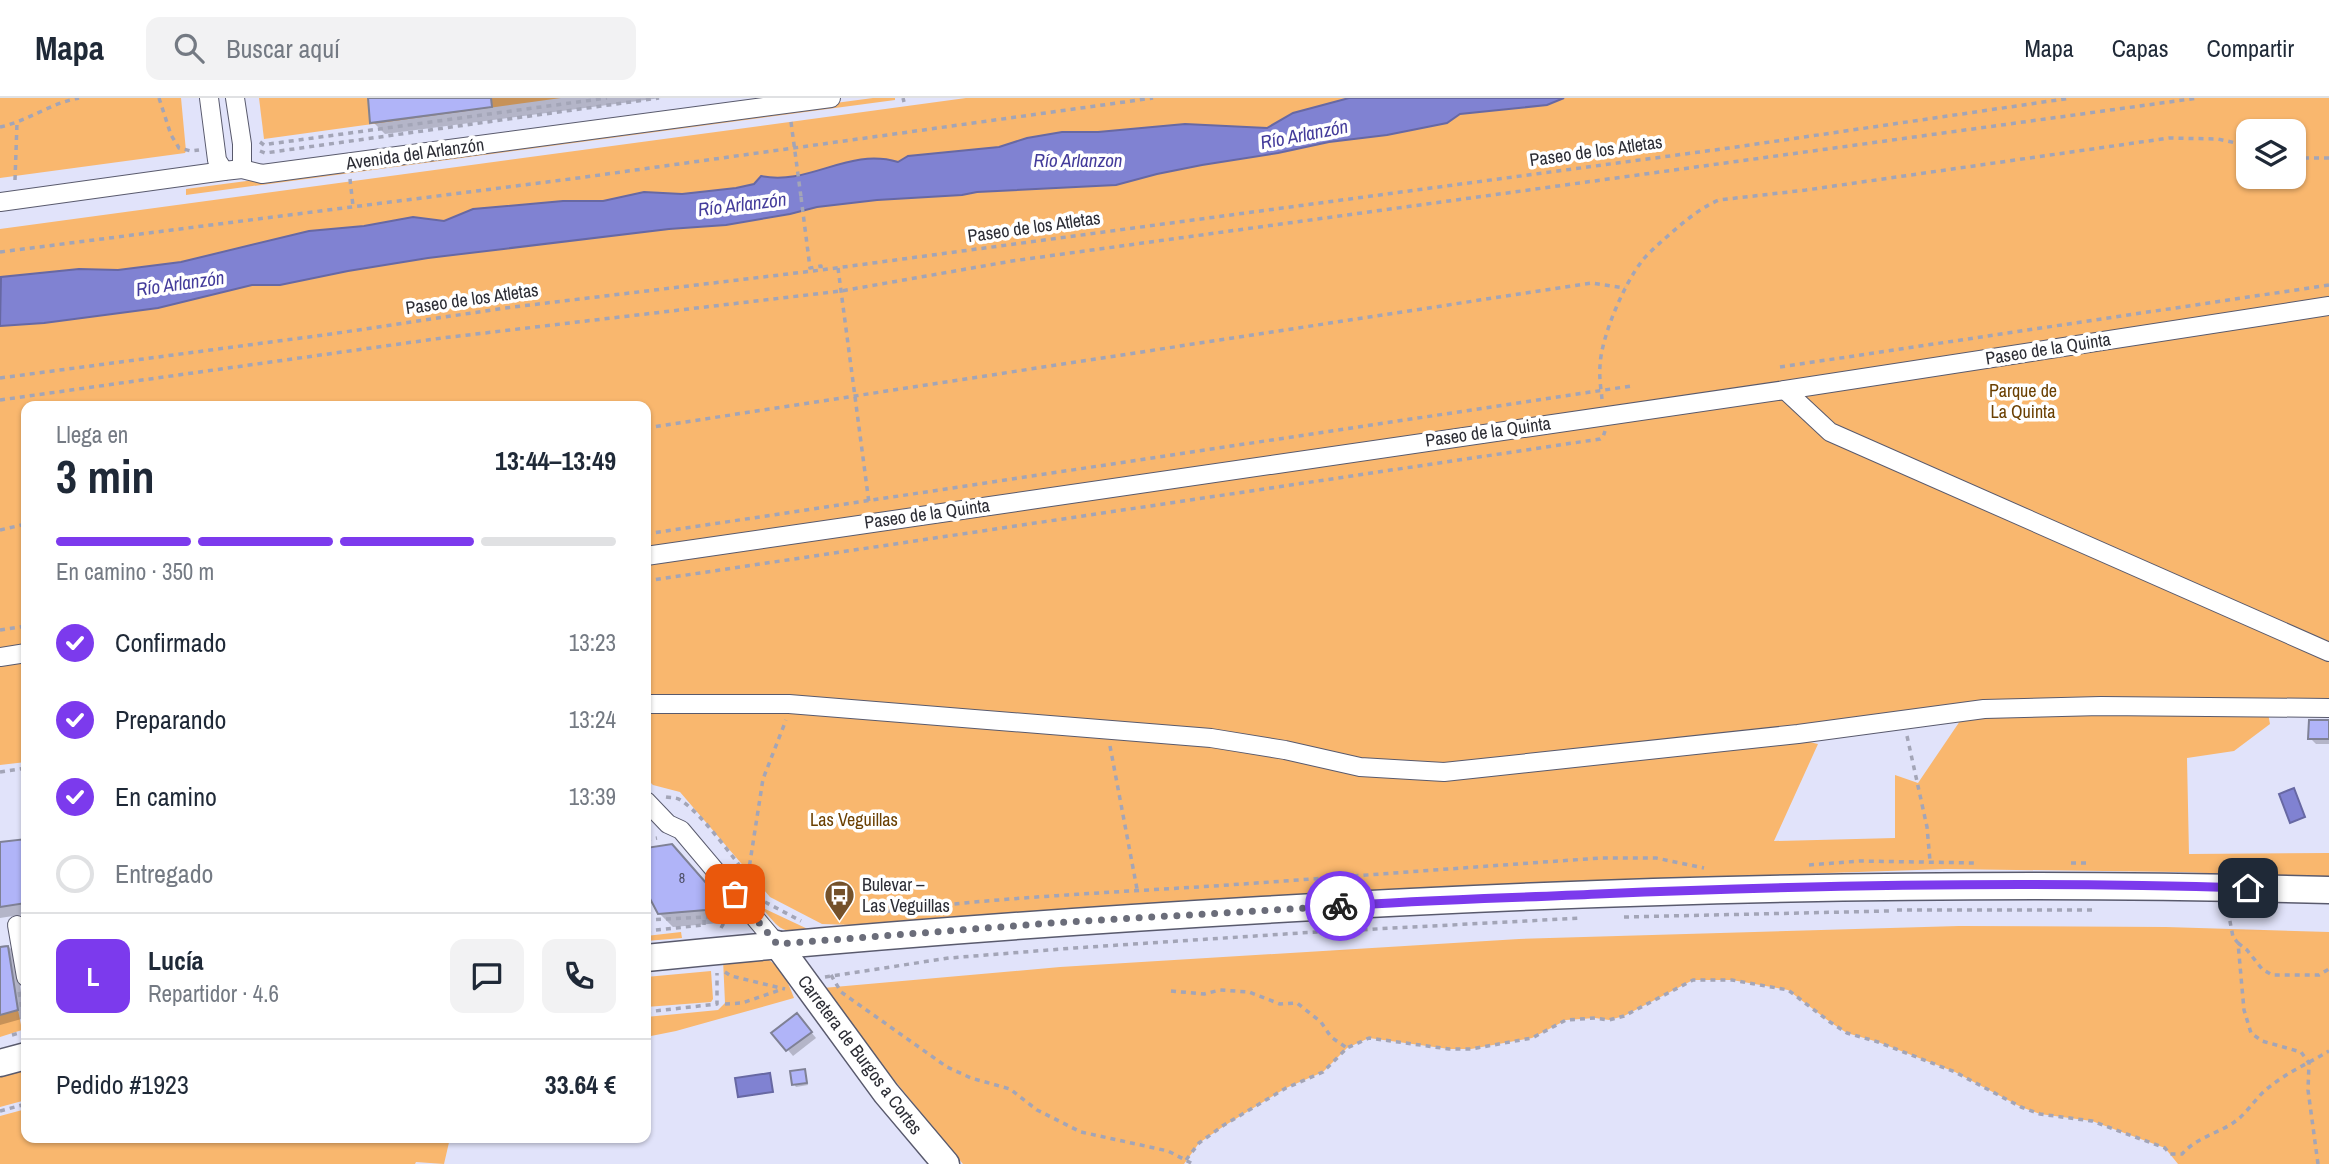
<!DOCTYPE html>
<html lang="es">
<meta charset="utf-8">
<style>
body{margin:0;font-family:"Archivo Narrow",sans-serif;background:#f2f2f3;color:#1f2937;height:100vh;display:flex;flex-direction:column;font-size:26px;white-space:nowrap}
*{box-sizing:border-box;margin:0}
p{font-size:23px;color:#747a83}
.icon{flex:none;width:38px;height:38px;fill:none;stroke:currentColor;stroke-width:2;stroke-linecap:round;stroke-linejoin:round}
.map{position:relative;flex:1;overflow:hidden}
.drawer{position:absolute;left:21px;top:303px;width:630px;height:742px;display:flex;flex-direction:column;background:#fff;border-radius:14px;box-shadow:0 2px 5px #0004}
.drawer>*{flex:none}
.controls{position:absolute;left:2236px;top:21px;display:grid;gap:14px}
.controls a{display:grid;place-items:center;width:70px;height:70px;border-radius:14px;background:#fff;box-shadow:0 2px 5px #0004;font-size:35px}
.pin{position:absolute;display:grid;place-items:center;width:60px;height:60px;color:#fff;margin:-30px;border-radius:14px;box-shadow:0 4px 10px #0006}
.courier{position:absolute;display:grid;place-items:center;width:70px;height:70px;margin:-35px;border:5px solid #7c3aed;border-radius:50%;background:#fff;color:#222;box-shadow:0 2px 9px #0007}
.summary em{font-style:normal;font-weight:800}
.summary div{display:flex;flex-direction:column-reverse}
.summary{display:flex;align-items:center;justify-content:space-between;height:119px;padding:0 35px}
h1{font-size:46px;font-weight:800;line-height:52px}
.bar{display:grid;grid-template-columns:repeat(4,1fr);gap:10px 7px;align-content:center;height:84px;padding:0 35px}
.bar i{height:9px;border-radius:5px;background:#e0e1e3}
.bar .current{background:#7c3aed}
.bar p{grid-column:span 4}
.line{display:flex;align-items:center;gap:18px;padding:0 35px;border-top:2px solid #e0e1e3}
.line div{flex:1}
.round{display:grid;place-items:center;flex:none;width:74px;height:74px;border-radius:14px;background:#f2f2f3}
ol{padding:0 35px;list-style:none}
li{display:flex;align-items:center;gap:21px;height:77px}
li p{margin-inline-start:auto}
li .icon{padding:7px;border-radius:50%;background:#7c3aed;color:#fff;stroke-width:4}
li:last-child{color:#747a83}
li i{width:38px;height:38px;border:4px solid #e0e1e3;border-radius:50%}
header{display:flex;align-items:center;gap:42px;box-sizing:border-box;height:98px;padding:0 35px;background:#fff;border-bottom:2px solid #e0e1e3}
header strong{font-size:33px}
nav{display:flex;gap:38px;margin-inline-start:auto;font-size:24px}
.search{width:490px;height:63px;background:#f2f2f3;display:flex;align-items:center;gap:18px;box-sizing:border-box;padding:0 24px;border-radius:14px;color:#747a83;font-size:26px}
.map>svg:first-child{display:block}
</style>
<header>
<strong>Mapa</strong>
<div class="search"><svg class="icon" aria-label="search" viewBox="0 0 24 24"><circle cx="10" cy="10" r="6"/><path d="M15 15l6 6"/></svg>Buscar aquí</div>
<nav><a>Mapa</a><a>Capas</a><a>Compartir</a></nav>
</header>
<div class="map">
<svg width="2329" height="1066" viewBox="0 0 2329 1066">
<rect width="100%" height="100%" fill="#e1e3fa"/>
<g fill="#f9b76e" fill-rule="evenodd">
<polygon points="0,0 181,0 186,53 185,55 0,80"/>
<polygon points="259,0 561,0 264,41"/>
<polygon points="873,0 895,0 895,2 186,97 186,91"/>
<path d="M966 0H2329V603H2267L1797 629 1444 667 1361 663 1286 646 646 599V308H26V664L0 667V131ZM2249 33H2294V79H2249Z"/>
<polygon points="789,612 1211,647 1284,659 1360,677 1801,642 1818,646 1774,743 1895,740 1895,677 1918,685 1960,623 1984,618 2100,615 2268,615 2270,626 2234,653 2187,660 2189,756 2329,755 2329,779 2177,774 1946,771 1745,778 1148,808 884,828 822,826 770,799 680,694 653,687 646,680 646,614"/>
<path d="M761 809 812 833C779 834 782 833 761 809Z"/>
<polygon points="1959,828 2166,829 2329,834 2329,1066 2178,1066 2165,1050 2092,1023 2040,1016 2021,1009 1955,974 1878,944 1847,935 1830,924 1788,892 1732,882 1693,882 1624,918 1609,922 1595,920 1566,922 1532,940 1471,951 1449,951 1369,940 1347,950 1323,974 1286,990 1224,1028 1199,1045 1184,1066 963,1066 854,933 823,890 1060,869 1519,841"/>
<polygon points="681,834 682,840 646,843 646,838"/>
<path d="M763 859C780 866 788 883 794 900L676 933 646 939V919L718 912 725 905 723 861Z"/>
<polygon points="711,873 713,901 711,904 646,909 646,879"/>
<polygon points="18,912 22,932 0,939 0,917"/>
<polygon points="26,967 26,1002 0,1009 0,974"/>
<polygon points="26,1011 26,1040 450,1040 444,1066 416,1064 415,1066 0,1066 0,1018"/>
</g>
<g fill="#8082d2" stroke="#6768a3" stroke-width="2">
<path d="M1349 0H1564L1547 7 1460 16 1447 25 1387 37 1329 44 1278 55 1202 67 1157 76 1116 87 977 94 962 97 877 102 817 109 790 116 726 127 669 131 428 160 348 173 280 187H252L158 210 44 225 0 228 1 179 79 171 118 172 181 164 309 133 364 128 413 119 444 123 473 111 563 103H603L644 94 682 96 736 90 754 86 761 78C810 88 848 49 898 64L908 58 999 49 1027 40 1062 34H1098L1185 26 1267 30 1293 15Z"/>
<polygon points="2294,690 2305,719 2290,725 2279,696"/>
<polygon points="770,975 773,994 738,999 735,980"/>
</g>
<g fill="#0003">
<polygon points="370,0 661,0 385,36 373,24"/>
<polygon points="2329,623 2329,646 2316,646 2310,640"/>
<polygon points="26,742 26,816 0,820 0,746"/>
<polygon points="672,747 686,762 733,816 720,825 673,829 659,815 653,803 646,804 646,752"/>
<polygon points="7,847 15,855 25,920 0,927 0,848"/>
<polygon points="802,923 816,940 793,958 774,935"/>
<polygon points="804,973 808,987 796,989 794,986"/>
</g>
<g fill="#b0b4f8" stroke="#7f8195" stroke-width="2">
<polygon points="368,0 491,0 492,9 370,25"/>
<polygon points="2309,622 2329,622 2329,641 2308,641"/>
<polygon points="26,741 26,805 0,809 0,744"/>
<polygon points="672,746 721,802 706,812 658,816 646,793 646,750"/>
<polygon points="8,848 18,912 0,917 0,849"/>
<polygon points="797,915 812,934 786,953 771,935"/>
<polygon points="805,971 807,985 792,987 790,973"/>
</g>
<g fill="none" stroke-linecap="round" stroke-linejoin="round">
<defs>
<g id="street">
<polyline points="209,0 217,62 224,73"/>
<polyline points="235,0 242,46 242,71"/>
<polyline points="0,104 224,73 242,71 262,76 831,0"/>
<polyline points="1785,292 1830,334 2329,554"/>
<polyline points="646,458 1785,292 2329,208"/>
<polyline points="0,559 26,555"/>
<polyline points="646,606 789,606 1211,640 1285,652 1360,669 1444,674 1798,636 1984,611 2101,608 2329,610"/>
<polyline points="646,703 668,726 681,732 777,846"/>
<polyline points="17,827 26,879"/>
</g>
<g id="secondary">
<polyline points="777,846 886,995 946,1066"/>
<path d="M646 860C851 839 1056 824 1262 812 1618 791 1973 782 2329 792"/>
<polyline points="0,965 26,958"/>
</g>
</defs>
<use href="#street" stroke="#595a6d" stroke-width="20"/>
<use href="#secondary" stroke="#595a6d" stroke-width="29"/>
<g stroke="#a3a5b7" stroke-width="3.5" stroke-dasharray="5 5" stroke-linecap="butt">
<polyline points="159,0 171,37 179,50 191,53 199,52"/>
<polyline points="903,0 904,4"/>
<path d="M0 29C28 23 51 5 79 0"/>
<polyline points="260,44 264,47 269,46 607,0"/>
<polyline points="260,53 265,55 659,0"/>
<polyline points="2294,60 2329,60"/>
<polyline points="350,81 353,108"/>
<polyline points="15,82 17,25"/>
<polyline points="801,99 810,170 821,168 821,172"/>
<polyline points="0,154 578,80 1153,0"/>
<polyline points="838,170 869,405"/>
<polyline points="1780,269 2329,187"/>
<polyline points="0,280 331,236 505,210 821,172 1729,50 2071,0"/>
<path d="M1602 301C1601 291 1599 279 1600 268 1601 239 1624 186 1642 163 1650 153 1660 145 1670 136 1685 123 1700 110 1719 102L1806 92 2169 40 2218 41 2249 48"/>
<polyline points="0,302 442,240 841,193 1012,163 2198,0"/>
<polyline points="646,330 1591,185 1625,190"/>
<polyline points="0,432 26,426"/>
<polyline points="646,436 1631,288"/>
<polyline points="646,483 1600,341 1603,339 1605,333"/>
<polyline points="0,532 26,528"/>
<polyline points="1907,638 1927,729 1930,763"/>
<polyline points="1110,648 1137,791"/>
<polyline points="0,674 26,670"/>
<path d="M666 699C672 700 677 699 682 703 705 719 734 762 753 784L754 791"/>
<polyline points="646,742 657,740"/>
<polyline points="2071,765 2091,765"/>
<polyline points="1809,767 1860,763 1976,765"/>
<polyline points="748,777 763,681 786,622"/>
<polyline points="765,804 801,823"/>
<polyline points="1897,812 2096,812"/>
<polyline points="2228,813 2233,839 2238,845 2244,912 2251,935 2262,943 2301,954 2309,965 2308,992 2318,1066"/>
<path d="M875 815C987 800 1101 795 1214 788 1343 779 1472 769 1601 760H1656L1704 770"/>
<polyline points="1624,819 1889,813"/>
<polyline points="646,822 704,819"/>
<polyline points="704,827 704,819 715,819 726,810"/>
<polyline points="721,830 729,816"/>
<polyline points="646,833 704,827"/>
<polyline points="2238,845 2247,852 2262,871 2272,877 2319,877 2329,871"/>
<polyline points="725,874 731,878 785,891"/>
<polyline points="831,877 841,894 947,969 971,980 1010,991 1037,1012 1081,1034 1168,1053 1193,1066"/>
<polyline points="825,879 949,860 1074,850 1300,835 1582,820"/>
<polyline points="1171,893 1204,896 1220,892 1249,894 1280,906 1297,905 1321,924 1331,939 1347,950"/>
<polyline points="19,894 26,933"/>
<polyline points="725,906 742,905 780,892"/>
<polyline points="646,914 717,906 717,875"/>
<polyline points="12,937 26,933"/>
<polyline points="0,1013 26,1006"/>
<path d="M1186 1062 1199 1045 1224 1027 1286 990 1323 974 1347 950 1369 940 1449 951H1471L1532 940 1566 922 1595 920 1609 922 1624 918 1693 882H1732L1788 892 1830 924 1847 935 1878 944 1955 974 2021 1009 2040 1016 2092 1023 2165 1050 2170 1056H2182C2196 1040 2216 1036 2233 1025 2247 1016 2255 1000 2268 990 2286 975 2309 965 2329 953"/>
</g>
<use href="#street" stroke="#fff" stroke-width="18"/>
<use href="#secondary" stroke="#fff" stroke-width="26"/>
<polyline stroke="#a3a5b7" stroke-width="3.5" stroke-dasharray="5 5" stroke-linecap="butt" points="791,24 801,99"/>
</g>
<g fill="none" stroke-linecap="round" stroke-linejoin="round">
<polyline stroke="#6b6d7a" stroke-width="7" stroke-dasharray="0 12.6" points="735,796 777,846 1052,825 1340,808"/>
<path stroke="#7c3aed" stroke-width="9" d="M1340 808C1426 802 1512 800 1598 796 1814 787 2031 783 2248 790"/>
</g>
<defs>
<symbol id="bus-pin" viewBox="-11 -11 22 30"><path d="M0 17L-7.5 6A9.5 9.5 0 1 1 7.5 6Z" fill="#74512a" stroke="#fff"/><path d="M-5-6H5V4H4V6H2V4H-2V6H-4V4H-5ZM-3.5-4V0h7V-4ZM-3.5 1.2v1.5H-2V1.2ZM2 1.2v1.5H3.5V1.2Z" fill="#fff"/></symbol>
</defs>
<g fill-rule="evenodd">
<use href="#bus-pin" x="822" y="780" width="35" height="47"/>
</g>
<g text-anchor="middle" stroke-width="7" stroke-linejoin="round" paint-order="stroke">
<g font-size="14" fill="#4d4f66">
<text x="682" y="785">8</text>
</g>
<g font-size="18" fill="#2c2d35" stroke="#fff">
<text transform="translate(1596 53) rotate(-8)" y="6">Paseo de los Atletas</text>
<text transform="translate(415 56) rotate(-8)" y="6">Avenida del Arlanzón</text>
<text transform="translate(1034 129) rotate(-8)" y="6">Paseo de los Atletas</text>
<text transform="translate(472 201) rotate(-8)" y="6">Paseo de los Atletas</text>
<text transform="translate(2048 251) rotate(-9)" y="6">Paseo de la Quinta</text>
<text transform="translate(1488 334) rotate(-8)" y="6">Paseo de la Quinta</text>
<text transform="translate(927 416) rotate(-8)" y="6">Paseo de la Quinta</text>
<text transform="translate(860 957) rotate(53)" y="6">Carretera de Burgos a Cortes</text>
</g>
<g font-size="18" fill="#6b4002" stroke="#fff">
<text x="2023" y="299">Parque de<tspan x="2023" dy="21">La Quinta</tspan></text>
<text x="854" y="728">Las Veguillas</text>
</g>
<g font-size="18" fill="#2c2d35" stroke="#fff" text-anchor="start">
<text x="862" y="793">Bulevar –<tspan x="862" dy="21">Las Veguillas</tspan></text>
</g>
<g font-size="19" font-style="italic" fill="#443c9b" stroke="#fff">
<text transform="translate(1304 36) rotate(-11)" y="7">Río Arlanzón</text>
<text x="1078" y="69">Río Arlanzon</text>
<text transform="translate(742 106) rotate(-7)" y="7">Río Arlanzón</text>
<text transform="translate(180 185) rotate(-8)" y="7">Río Arlanzón</text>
</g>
</g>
</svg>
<div class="controls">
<a><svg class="icon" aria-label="layers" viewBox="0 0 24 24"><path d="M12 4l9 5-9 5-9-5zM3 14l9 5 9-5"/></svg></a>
</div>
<div class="pin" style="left:735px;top:796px;background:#ea580c"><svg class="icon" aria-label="bag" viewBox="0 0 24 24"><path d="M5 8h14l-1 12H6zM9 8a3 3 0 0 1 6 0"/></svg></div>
<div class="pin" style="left:2248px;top:790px;background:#1f2937"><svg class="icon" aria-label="home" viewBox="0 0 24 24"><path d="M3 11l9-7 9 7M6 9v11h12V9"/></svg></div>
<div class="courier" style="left:1340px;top:808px"><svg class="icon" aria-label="bike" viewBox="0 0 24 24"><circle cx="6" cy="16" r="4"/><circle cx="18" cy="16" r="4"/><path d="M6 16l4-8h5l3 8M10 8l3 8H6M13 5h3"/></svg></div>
<section class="drawer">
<div class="summary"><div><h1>3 min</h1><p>Llega en</p></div><em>13:44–13:49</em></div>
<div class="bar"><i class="current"></i><i class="current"></i><i class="current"></i><i></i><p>En camino · 350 m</p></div>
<ol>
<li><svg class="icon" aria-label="check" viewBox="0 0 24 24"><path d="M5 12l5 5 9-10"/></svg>Confirmado<p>13:23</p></li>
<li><svg class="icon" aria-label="check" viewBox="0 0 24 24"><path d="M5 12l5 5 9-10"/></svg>Preparando<p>13:24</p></li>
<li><svg class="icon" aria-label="check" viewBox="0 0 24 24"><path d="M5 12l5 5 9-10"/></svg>En camino<p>13:39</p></li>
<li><i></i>Entregado</li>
</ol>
<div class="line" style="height:126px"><b class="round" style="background:#7c3aed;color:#fff">L</b><div><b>Lucía</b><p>Repartidor · 4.6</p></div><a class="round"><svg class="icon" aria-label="chat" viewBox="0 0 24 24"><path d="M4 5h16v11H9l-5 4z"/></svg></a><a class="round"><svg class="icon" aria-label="phone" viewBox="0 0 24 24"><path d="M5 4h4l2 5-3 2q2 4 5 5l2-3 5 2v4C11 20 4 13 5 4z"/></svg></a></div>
<div class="line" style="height:91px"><div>Pedido #1923</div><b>33.64 €</b></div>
</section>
</div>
